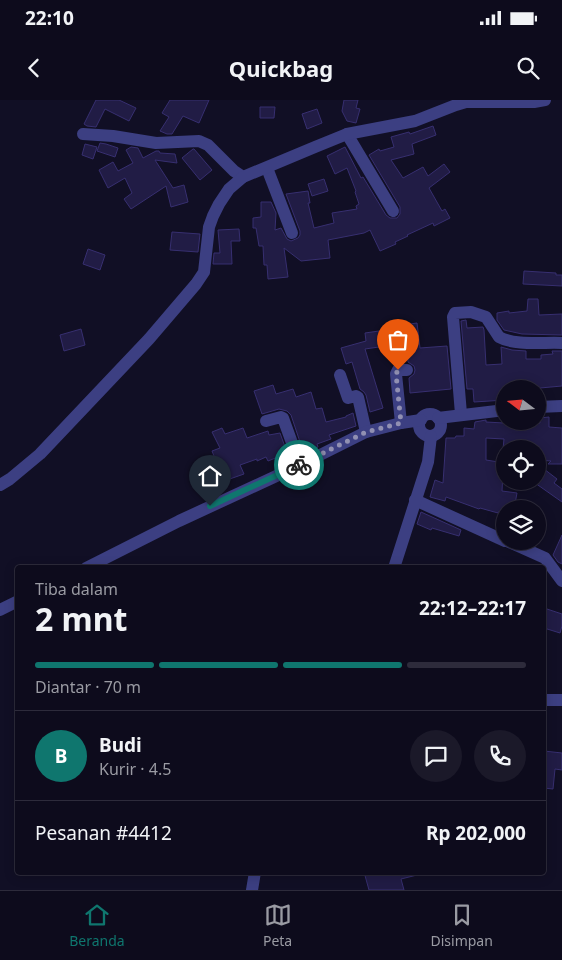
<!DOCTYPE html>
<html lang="id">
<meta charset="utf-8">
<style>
body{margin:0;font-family:"Noto Sans",sans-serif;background:#1b1929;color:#f1f3f6;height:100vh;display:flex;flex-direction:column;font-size:19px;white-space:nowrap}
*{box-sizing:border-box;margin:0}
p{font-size:16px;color:#9a9ba3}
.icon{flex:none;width:28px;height:28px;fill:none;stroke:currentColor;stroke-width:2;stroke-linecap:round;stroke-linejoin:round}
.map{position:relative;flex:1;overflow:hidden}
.panel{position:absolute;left:15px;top:465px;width:531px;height:310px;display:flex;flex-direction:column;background:#0d0b1c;border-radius:5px;box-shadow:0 2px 12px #0003,0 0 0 1px #2d2b3b}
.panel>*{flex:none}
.needle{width:32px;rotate:286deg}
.buttons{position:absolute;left:496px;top:280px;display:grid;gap:10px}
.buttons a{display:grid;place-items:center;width:50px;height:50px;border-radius:50%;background:#0d0b1c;box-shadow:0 2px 12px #0003,0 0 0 1px #2d2b3b;font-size:25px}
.pin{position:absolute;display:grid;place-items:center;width:42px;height:42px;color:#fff;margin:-51px -21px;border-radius:50% 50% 50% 0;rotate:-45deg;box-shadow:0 0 5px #0007}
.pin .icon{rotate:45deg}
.courier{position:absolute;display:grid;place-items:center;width:50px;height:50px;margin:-25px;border:4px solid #0f766e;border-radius:50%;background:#fff;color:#222;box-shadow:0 1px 6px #0007}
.head em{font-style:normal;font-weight:700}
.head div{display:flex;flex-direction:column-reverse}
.head{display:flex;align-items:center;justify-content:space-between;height:85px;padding:0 20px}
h1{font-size:32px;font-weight:700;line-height:38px}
.bar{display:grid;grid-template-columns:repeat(4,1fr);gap:8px 5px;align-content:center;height:60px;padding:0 20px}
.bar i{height:6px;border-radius:4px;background:#2d2b3b}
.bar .selected{background:#0f766e}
.bar p{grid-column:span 4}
.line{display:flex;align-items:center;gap:12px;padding:0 20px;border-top:1px solid #2d2b3b}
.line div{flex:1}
.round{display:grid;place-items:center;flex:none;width:52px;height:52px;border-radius:26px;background:#1b1929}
.status{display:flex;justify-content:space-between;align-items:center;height:35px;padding:0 25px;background:#0d0b1c;direction:ltr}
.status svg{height:14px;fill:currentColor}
header{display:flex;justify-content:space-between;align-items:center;height:65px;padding:0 20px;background:#0d0b1c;font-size:22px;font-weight:700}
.dock{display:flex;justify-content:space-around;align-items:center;height:70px;border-top:1px solid #2d2b3b;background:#0d0b1c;font-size:14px;color:#9a9ba3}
.dock a{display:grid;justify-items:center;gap:2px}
.dock .selected{color:#0f766e}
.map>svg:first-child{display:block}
</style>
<div class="status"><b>22:10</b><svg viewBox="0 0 49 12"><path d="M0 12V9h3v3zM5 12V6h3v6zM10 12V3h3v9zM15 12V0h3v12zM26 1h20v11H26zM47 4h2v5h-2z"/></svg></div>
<header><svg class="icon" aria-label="back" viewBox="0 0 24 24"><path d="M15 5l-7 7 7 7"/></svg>Quickbag<svg class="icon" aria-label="search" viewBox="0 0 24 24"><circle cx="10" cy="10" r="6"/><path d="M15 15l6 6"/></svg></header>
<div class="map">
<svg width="562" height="790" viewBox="0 0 562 790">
<rect width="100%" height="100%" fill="#110f25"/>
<g fill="#211c45" stroke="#372f70">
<polygon points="96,0 119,0 136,8 129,21 105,9 96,27 87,26 84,24"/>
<polygon points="170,0 209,0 199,23 183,16 172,34 167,34 160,31 169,17 162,13"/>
<polygon points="344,0 358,0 356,8 360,9 356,23 347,21 342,11"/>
<polygon points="260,7 275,7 274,18 260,18"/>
<polygon points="317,9 322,23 307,29 302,14"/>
<polygon points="433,26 436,35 412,44 414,54 391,60 403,78 423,67 428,76 444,64 450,72 429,88 442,111 445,109 450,118 434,126 433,123 407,135 408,136 395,142 396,144 380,151 370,130 364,133 328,140 330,158 301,161 284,148 288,177 268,179 267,165 264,165 263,146 259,146 256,128 253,128 253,118 261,117 261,102 271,102 276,113 275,130 281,128 287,139 291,141 298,138 300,135 300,131 286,94 308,91 310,103 308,103 314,128 334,123 332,113 357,109 356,106 359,104 355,92 356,91 347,68 335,74 327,56 345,47 361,78 363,77 386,115 390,118 397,118 400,114 400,107 369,55 379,49 380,51 394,47 391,37 409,32 410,34"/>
<polygon points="100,43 106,44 118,48 115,57 97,51"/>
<polygon points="85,44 97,47 93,59 82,55"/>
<polygon points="131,47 138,48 143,58 156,51 159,51 160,53 175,54 177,63 155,60 173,88 184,85 188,102 171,107 166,86 131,109 124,99 132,93 125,78 108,88 99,70 113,62 118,71 133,63 126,50"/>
<polygon points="193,49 194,49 212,70 200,80 182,58"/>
<polygon points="324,79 328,91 312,96 308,84"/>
<polygon points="239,129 240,141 231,141 232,164 213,164 214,153 220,153 218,130"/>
<polygon points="172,132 200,134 198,152 170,150"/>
<polygon points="88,149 105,155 100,170 83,164"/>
<polygon points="524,171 556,173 556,175 562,175 562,186 523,184"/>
<polygon points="528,199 538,199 539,215 562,214 562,235 522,234 504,230 497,220 497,213 509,211 509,213 527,211"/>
<polygon points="466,220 467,228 483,227 484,230 486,265 502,264 501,247 512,250 526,251 526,259 541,259 541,255 553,254 552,251 562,251 562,286 540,288 540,289 505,289 505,300 474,302 473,289 467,289 461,221"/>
<polygon points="403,223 403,225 417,223 420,248 447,246 451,289 410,293 409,278 414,274 415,270 414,266 408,262 406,241 386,244 386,246 365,249 383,308 370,312 366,295 364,292 360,289 352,262 346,264 341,248 366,241 365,233 386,230 386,226"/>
<polygon points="81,229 85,245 64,251 60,235"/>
<polygon points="273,285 276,294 293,289 296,297 311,292 316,309 322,308 326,322 346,317 346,316 353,313 356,326 329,335 331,339 317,344 318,347 304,354 291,315 287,311 279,309 262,314 254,291"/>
<polygon points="549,317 549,327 562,328 562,364 548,364 551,361 538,360 538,349 503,349 504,339 486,338 486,360 505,363 505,372 503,372 502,391 517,393 514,409 505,409 505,413 498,412 498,413 480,408 479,409 446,397 445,401 430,397 435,380 443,383 446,338 455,338 456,336 464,336 464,328 474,329 475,322 486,320 486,322 504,323 504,322 540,323 540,318"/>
<polygon points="222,328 225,334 243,328 247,338 268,331 269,335 280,333 289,358 278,360 278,357 268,361 266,357 257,361 257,359 240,365 244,374 224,381 212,351 220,348 212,332"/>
<polygon points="544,369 557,379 554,383 562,389 562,402 535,383 538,381 538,379"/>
<polygon points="421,412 461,430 459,436 432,428 431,430 417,424"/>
<polygon points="562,435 562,464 558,462 553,455"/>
<polygon points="544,508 562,514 562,526 560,533 544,528"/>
<polygon points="544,651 562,653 562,670 555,669 553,689 544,688"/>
<polygon points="364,772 417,772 417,775 401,779 404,790 369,790"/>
</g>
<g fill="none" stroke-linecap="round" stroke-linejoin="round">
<g stroke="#3c3f82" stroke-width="12">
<polyline points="83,34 113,36 156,43 199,41 208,45 234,71 243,77"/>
<polyline points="347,34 393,111"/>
<polyline points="267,68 292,133"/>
<polyline points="340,275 348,298 356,296 358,297 366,332"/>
<polyline points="538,307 562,306"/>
<path d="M461 314 453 217 455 213 471 212 486 217 499 237C515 246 544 242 562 243"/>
<circle cx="430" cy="325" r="11"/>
<polyline points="438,318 505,310"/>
<polyline points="266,321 281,317 283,318 300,365"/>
<polyline points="401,323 396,274 398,270 407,270"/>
<polyline points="0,385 10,379 40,354 149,239 196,184 204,172 209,127 213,116 219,104 229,89 243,77 315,47 347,34 415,21 456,5 466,2 534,2 545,0"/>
<polyline points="415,400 505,441"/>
<polyline points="507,441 545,458 562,481"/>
<polyline points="86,468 179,421 300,365 366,332 401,323 421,320"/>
<polyline points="394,468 428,362 431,336"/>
<polyline points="0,510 18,501"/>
<polyline points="544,600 562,600"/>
<polyline points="252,790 255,772"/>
</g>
</g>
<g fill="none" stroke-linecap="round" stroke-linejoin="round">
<polyline stroke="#9190b2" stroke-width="5" stroke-dasharray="0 9" points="299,365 366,332 401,323 396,274 398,270"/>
<polyline stroke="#0f766e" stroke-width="6" points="210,406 299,365"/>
</g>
</svg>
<div class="buttons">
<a><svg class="needle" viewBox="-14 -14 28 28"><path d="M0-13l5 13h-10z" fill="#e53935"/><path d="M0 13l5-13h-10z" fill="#9a9ba3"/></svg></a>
<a><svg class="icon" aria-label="locate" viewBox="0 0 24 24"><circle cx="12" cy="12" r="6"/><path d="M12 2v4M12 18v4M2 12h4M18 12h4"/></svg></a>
<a><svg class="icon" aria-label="layers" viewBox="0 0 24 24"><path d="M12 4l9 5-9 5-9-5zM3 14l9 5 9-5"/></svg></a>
</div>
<div class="pin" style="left:398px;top:270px;background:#ea580c"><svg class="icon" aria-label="bag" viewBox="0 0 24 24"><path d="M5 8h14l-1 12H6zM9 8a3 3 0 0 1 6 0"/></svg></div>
<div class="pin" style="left:210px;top:406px;background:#1f2937"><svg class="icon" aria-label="home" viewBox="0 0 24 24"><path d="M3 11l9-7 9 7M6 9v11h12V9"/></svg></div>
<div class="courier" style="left:299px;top:365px"><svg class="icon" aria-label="bike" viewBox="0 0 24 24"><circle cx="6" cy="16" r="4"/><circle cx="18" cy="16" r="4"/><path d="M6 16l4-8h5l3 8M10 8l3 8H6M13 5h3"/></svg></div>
<section class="panel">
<div class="head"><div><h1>2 mnt</h1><p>Tiba dalam</p></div><em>22:12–22:17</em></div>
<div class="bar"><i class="selected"></i><i class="selected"></i><i class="selected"></i><i></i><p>Diantar · 70 m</p></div>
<div class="line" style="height:90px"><b class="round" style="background:#0f766e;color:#fff">B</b><div><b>Budi</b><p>Kurir · 4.5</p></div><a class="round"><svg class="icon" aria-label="chat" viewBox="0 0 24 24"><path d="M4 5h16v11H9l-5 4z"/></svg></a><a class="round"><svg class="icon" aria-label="phone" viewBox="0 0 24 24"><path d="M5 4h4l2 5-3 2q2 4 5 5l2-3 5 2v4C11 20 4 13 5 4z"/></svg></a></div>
<div class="line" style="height:65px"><div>Pesanan #4412</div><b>Rp 202,000</b></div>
</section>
</div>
<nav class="dock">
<a class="selected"><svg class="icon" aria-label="home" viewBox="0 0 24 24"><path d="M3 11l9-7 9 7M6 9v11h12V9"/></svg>Beranda</a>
<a><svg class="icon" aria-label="map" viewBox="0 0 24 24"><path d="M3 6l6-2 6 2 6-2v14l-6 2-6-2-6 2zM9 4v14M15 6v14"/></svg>Peta</a>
<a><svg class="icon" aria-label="saved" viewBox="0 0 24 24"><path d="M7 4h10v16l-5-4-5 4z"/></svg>Disimpan</a>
</nav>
